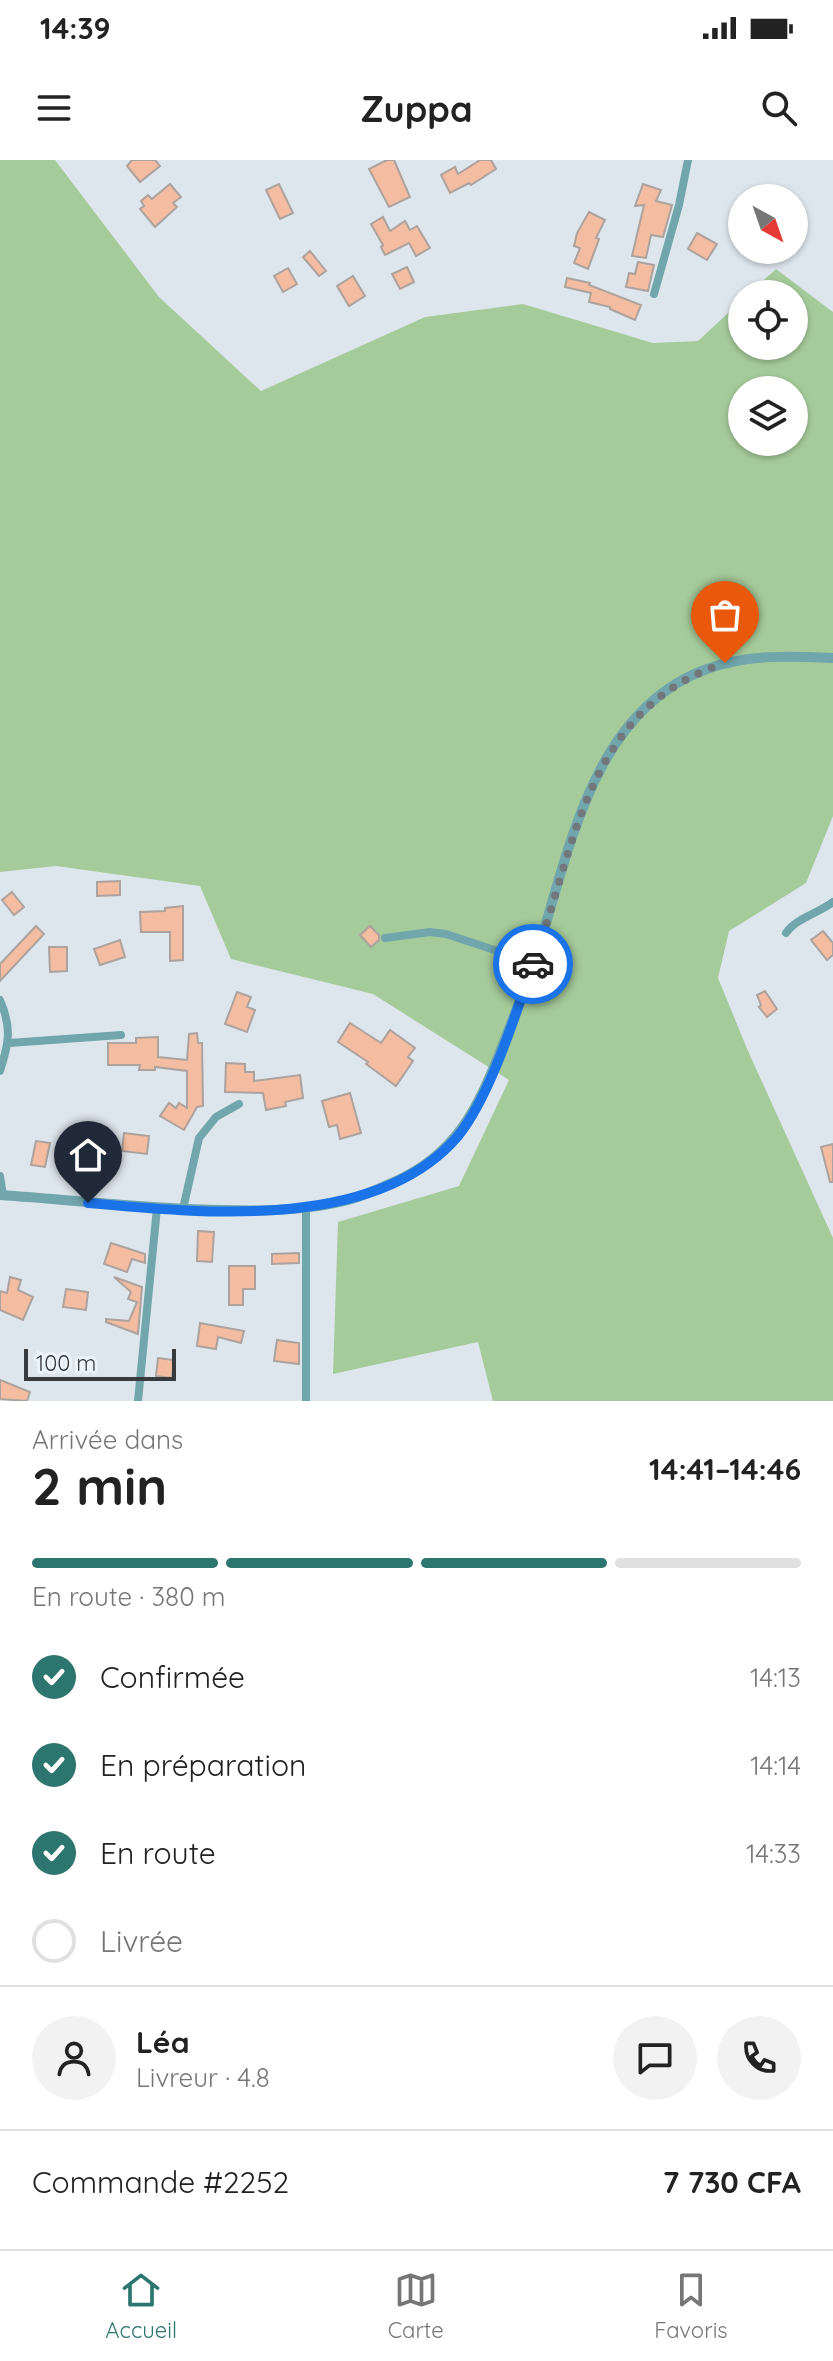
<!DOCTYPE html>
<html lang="fr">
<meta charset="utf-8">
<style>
body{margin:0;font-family:Quicksand,sans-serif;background:#f2f2f2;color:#222;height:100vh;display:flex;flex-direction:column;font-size:30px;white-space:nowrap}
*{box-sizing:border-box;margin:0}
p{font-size:26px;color:#767676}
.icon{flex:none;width:44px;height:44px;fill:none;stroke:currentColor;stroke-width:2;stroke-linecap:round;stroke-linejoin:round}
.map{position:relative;height:1241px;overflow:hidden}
.sheet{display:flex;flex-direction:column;background:#fff;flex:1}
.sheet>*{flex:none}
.needle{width:52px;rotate:140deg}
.controls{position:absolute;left:728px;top:24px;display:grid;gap:16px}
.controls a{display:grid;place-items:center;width:80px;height:80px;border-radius:50%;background:#fff;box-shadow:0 2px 6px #0004;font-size:40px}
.scale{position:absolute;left:24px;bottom:20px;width:152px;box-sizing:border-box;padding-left:8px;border:4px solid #383b3e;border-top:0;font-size:22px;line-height:28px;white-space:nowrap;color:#383b3e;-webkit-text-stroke:6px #ebf4fb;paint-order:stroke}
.pin{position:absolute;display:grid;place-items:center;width:68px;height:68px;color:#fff;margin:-82px -34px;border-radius:50% 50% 50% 0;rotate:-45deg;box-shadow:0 0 8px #0007}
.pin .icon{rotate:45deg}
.courier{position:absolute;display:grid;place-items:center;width:80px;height:80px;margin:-40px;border:6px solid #1a73e8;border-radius:50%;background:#fff;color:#222;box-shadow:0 2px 10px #0007}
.overview em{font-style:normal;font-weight:700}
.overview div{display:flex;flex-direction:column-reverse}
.overview{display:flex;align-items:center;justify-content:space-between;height:136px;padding:0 32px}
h1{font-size:52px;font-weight:700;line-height:60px}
.bar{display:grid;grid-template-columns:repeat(4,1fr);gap:12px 8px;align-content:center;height:96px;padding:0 32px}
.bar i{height:10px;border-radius:6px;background:#e0e0e0}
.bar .current{background:#2d756f}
.bar p{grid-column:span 4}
.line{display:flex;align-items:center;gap:20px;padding:0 32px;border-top:2px solid #e0e0e0}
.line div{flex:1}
.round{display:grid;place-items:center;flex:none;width:84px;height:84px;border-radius:42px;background:#f2f2f2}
ol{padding:0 32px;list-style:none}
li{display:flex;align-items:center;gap:24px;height:88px}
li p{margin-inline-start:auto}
li .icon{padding:8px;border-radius:50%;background:#2d756f;color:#fff;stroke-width:4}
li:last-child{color:#767676}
li i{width:44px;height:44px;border:4px solid #e0e0e0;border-radius:50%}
.status{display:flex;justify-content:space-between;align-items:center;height:56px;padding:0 40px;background:#fff;direction:ltr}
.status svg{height:22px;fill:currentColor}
header{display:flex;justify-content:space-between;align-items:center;height:104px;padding:0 32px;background:#fff;font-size:36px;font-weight:700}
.dock{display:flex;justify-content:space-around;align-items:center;height:112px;border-top:2px solid #e0e0e0;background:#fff;font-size:22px;color:#767676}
.dock a{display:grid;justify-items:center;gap:4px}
.dock .current{color:#2d756f}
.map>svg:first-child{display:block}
</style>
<div class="status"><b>14:39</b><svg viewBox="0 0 49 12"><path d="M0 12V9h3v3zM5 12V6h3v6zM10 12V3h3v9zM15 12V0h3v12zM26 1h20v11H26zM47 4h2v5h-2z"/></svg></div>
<header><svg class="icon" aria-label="menu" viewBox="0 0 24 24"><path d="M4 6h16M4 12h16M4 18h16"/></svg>Zuppa<svg class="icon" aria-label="search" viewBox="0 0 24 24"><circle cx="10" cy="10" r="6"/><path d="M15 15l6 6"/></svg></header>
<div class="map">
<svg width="833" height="1241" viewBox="0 0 833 1241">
<rect width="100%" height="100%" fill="#dee6ed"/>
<path fill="#a6cb9b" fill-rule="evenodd" d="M0 0H55L159 137 261 231 425 157 523 144 653 183 698 181 742 140V186H794V134H748L776 109 833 152V656L806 723 729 771 718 818 748 891 833 1078V1241H493L478 1182 333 1214 338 1062 459 1026 509 920 373 834 231 799 200 726 56 706 0 712ZM742 230H794V282H742Z"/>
<g fill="#f4bca0" stroke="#aca29e" stroke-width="2">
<polygon points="132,0 155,0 160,6 140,22 127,6"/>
<polygon points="387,0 394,0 410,37 389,47 369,9"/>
<polygon points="480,0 491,0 496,9 471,25 469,23 450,33 441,15 455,7 458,14"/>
<polygon points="170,24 181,37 173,43 177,47 155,67 140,49 144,46 141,41 148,35 152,39"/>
<polygon points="279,24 293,53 280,59 266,30"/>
<polygon points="643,24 661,30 656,41 672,45 663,77 651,75 646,98 632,96 644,45 635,46"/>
<polygon points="589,52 605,60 596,78 599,79 588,109 574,103 580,88 574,86 577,73"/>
<polygon points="383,57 390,71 405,61 410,70 417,66 430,88 416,96 409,83 385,95 381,87 383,85 371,64"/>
<polygon points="697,73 717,84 707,100 688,89"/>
<polygon points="310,91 326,111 319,116 303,97"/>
<polygon points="638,102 654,105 648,131 626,127 629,113 635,114"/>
<polygon points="407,107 414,122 400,129 392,114"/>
<polygon points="288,108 297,124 283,132 274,116"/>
<polygon points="353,116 365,136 349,146 337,126"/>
<polygon points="567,118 590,123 589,125 641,145 635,160 610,149 610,147 589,142 591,133 565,127"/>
<polygon points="120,721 120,735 97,736 97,722"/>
<polygon points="12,732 24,747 14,755 2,740"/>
<polygon points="183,746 183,800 170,801 170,772 141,772 140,752 165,751 165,748"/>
<polygon points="36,766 44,774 0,821 0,804"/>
<polygon points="370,766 379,775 379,780 371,787 360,775"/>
<polygon points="823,771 833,783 833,795 827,800 811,780"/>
<polygon points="120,780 125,797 100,805 94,789"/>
<polygon points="49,787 67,787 67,811 50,812"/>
<polygon points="765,831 777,849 767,857 759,847 761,845 757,835"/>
<polygon points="237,832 251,837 247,847 255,850 247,872 225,864"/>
<polygon points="350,863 381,883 390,870 415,888 408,897 413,901 396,926 366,904 368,902 338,882"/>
<polygon points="197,873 198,883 202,883 203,946 197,947 184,970 160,956 169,943 176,948 179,943 187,948 187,911 155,907 155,910 139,910 140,905 108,905 108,883 136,883 136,878 158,877 158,897 187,900 189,874"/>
<polygon points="226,903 245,904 245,912 254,912 254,921 300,915 303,938 285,942 286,946 266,950 263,933 225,932"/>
<polygon points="350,933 361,973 340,979 337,965 329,967 322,941"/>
<polygon points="85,963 86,973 94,972 96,995 77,996 75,965"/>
<polygon points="124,973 149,976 147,994 122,991"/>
<polygon points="36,981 50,983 45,1007 31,1005"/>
<polygon points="833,984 833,1022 830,1022 821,987"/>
<polygon points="198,1071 214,1072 212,1102 197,1101"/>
<polygon points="111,1083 145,1094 145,1103 132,1099 127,1112 104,1104"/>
<polygon points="299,1093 299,1103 272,1104 272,1094"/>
<polygon points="229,1106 255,1106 255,1129 243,1129 243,1145 229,1145"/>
<polygon points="10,1117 21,1120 18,1130 33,1137 23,1160 0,1150 0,1131 7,1133"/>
<polygon points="114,1117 142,1127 138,1174 106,1162 106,1159 129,1161 137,1142 128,1139 131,1132"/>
<polygon points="66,1129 88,1132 86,1150 63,1147"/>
<polygon points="200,1163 244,1171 241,1183 218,1177 216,1189 197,1186"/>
<polygon points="277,1180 299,1183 299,1204 274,1201"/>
<polygon points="158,1198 174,1200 172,1218 156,1216"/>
<polygon points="0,1220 30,1232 27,1241 0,1239"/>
</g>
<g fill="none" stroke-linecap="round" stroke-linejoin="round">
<g stroke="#71a6ac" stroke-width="8">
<polyline points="654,134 679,45 688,0"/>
<path d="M786 773C796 758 819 753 833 742"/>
<polyline points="385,778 430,772 446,774 534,803"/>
<path d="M0 840C12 868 9 883 0 911"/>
<polyline points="9,883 121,875"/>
<polyline points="0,1016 3,1035"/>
<polyline points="183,1049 199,978 216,957 239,944"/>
<polyline points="138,1241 157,1048"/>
<polyline points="306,1241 306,1047"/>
</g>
<path stroke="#71a6ac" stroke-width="10" d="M0 1035C75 1040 148 1049 223 1050 264 1051 304 1051 344 1041 361 1037 378 1029 394 1022 456 995 478 948 501 889 514 856 528 822 539 787 570 686 595 549 707 509 747 494 791 496 833 498"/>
</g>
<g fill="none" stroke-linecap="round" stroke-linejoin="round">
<path stroke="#72777b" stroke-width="8" stroke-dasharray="0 14.4" d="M533 804C577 684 585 549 725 503"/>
<path stroke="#1a73e8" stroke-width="10" d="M88 1043C200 1053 377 1072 458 976 490 937 516 853 533 804"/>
</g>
</svg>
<div class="controls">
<a><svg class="needle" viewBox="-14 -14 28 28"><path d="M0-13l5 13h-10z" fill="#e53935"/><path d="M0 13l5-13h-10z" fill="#767676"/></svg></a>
<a><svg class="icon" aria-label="locate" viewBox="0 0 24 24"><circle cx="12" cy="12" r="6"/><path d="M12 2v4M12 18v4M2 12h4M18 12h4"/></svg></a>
<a><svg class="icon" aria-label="layers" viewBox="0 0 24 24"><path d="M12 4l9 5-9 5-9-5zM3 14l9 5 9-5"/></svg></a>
</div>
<div class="scale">100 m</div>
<div class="pin" style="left:725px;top:503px;background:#ea580c"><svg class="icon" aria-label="bag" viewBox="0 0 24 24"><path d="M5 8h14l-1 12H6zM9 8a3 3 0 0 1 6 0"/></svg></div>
<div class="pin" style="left:88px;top:1043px;background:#1f2937"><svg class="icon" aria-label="home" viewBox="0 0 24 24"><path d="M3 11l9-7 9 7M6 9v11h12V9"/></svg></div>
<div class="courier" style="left:533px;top:804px"><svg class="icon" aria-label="car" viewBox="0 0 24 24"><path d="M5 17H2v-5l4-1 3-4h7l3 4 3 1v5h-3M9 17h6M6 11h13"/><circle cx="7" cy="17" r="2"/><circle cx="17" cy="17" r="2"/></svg></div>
</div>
<section class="sheet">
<div class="overview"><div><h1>2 min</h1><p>Arrivée dans</p></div><em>14:41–14:46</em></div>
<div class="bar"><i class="current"></i><i class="current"></i><i class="current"></i><i></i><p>En route · 380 m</p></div>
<ol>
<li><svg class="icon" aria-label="check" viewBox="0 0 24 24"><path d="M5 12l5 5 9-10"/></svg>Confirmée<p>14:13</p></li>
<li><svg class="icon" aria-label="check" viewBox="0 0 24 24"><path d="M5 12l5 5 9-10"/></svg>En préparation<p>14:14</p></li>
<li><svg class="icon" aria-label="check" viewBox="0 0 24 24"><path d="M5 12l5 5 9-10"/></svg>En route<p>14:33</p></li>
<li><i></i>Livrée</li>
</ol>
<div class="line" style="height:144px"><a class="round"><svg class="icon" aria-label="person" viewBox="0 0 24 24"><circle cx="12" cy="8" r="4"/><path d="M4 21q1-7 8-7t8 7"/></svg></a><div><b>Léa</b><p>Livreur · 4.8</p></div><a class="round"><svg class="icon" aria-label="chat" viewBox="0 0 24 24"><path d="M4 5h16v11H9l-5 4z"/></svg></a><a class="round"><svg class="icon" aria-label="phone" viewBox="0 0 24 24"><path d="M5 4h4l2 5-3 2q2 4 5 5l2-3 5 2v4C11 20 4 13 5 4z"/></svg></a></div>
<div class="line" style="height:104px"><div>Commande #2252</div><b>7 730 CFA</b></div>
</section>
<nav class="dock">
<a class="current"><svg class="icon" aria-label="home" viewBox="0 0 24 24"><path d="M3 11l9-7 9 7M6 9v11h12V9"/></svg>Accueil</a>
<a><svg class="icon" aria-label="map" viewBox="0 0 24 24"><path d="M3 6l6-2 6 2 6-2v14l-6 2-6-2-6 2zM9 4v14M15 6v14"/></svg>Carte</a>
<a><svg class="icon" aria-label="saved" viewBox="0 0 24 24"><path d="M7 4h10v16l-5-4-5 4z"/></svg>Favoris</a>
</nav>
